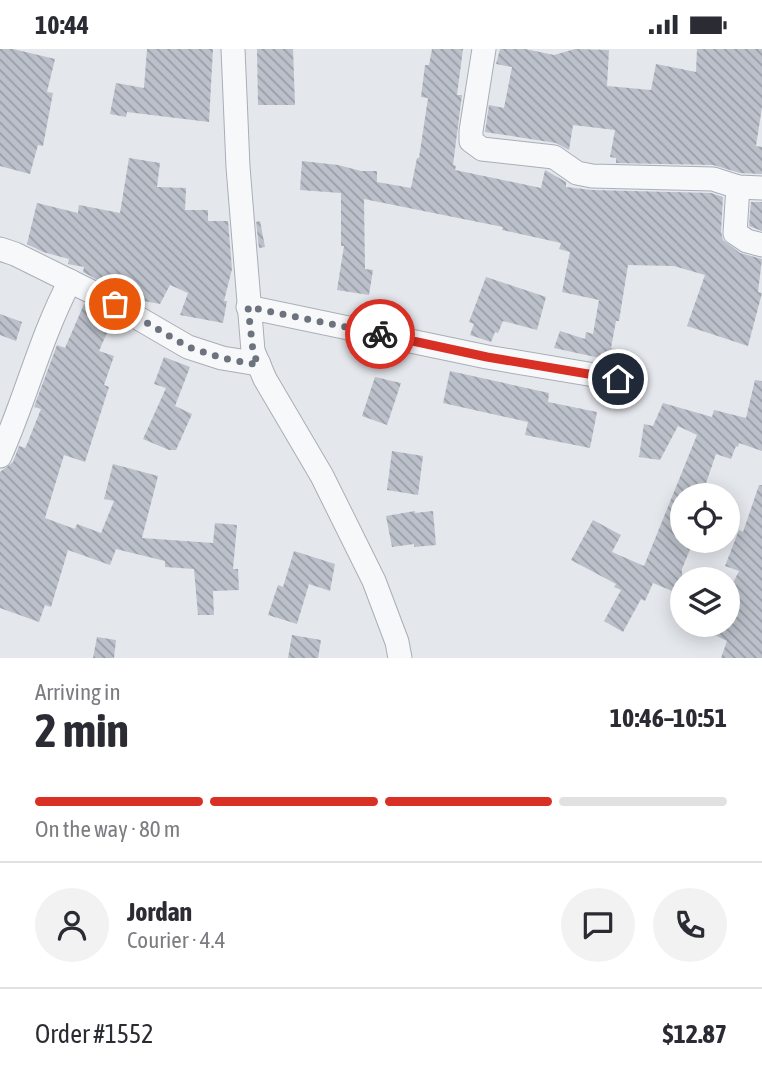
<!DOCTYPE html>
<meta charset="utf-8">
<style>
body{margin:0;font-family:"Asap Condensed",sans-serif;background:#f2f2f3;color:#2b2b33;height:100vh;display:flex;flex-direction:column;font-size:26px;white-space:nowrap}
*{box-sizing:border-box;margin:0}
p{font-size:23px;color:#7c7c81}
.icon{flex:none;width:38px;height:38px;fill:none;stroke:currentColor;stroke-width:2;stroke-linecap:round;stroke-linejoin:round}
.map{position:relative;height:609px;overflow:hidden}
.side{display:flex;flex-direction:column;background:#fff;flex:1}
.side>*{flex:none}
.buttons{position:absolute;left:670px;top:434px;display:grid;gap:14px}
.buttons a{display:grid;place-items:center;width:70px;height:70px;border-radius:50%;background:#fff;box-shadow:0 4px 18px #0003;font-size:35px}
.pin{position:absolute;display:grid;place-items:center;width:60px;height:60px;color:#fff;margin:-30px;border:4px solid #fff;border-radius:50%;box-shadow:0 2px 7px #0007}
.courier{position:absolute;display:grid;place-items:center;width:70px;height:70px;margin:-35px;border:5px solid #d93025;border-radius:50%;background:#fff;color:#222;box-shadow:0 2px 9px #0007}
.overview em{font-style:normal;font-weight:700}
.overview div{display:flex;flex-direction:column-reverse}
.overview{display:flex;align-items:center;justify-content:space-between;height:119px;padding:0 35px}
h1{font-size:46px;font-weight:700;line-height:52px}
.bar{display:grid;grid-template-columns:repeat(4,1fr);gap:10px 7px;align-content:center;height:84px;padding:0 35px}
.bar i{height:9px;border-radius:5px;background:#e1e1e2}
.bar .current{background:#d93025}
.bar p{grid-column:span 4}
.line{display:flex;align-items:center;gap:18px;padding:0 35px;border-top:2px solid #e1e1e2}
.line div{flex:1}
.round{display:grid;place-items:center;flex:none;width:74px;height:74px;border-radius:37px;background:#f2f2f3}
.status{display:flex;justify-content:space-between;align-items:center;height:49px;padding:0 35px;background:#fff;direction:ltr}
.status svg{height:19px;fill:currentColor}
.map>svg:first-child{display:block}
</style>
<div class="status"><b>10:44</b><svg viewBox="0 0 49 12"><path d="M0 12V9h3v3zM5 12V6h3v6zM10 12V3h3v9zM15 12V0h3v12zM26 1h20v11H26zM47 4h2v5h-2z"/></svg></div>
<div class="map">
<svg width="762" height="609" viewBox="0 0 762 609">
<defs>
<pattern id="building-back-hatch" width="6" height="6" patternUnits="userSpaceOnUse" patternTransform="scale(1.75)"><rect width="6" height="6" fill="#bbc0ca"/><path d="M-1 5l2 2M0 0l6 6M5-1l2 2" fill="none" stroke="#989da6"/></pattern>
</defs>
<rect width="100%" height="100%" fill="#e4e7ec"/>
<g fill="url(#building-back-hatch)">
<polygon points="0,0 13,0 55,10 47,43 53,44 43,97 38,96 30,125 0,117"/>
<polygon points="147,0 213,0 209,73 127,63 126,68 110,65 116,34 144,39"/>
<polygon points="257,0 293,0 295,56 258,56"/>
<polygon points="432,0 463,0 457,46 462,46 453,116 456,117 455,121 541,139 545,121 566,133 566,138 592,141 711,144 723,148 721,183 723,191 740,204 762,210 758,243 762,244 748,297 687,277 705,226 674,217 628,216 619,272 616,272 611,299 625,304 623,314 554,299 560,282 585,290 586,283 593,285 599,251 562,243 570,203 559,200 561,194 502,181 503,178 364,150 365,220 373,221 369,246 337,241 344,197 341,197 341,144 300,141 302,112 338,116 361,122 377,122 377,133 411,139 417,109 419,109 428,49 421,48 425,16 429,16"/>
<polygon points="500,0 525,0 554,6 575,0 609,1 607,37 651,41 656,15 696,23 697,0 762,0 762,58 756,97 762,98 762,125 740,124 713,116 616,114 616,109 610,108 615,81 573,76 569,101 556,94 485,83 489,56 504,59 512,18 496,15"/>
<polygon points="129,109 160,114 157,138 186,139 185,161 208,161 208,172 228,172 232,220 224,252 227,252 223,274 180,266 188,244 170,236 160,255 133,250 83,223 84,218 68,215 69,210 43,203 27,195 37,154 78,164 79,156 120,164"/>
<polygon points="751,153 762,153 762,182 749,177"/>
<polygon points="260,172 265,198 259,199 256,173"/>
<polygon points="486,228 546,248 537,281 503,272 498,284 495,283 491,293 470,286 474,275 469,273"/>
<polygon points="84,255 113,270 99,302 114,307 104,336 109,338 85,413 64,406 45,469 75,480 77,475 101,484 114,452 104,450 113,415 158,427 142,489 213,494 215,474 237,476 233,520 238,520 239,541 213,542 214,566 198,566 194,520 165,518 165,512 116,500 110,516 68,501 51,558 45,556 39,573 0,559 0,423 13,413 19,397 25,399 27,395 41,360 34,358 57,296 65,299"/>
<polygon points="0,265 22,273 16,292 0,286"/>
<polygon points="164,308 190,318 175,357 192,365 176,401 169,401 143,390 166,339 154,335"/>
<polygon points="450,322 549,344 548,353 597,363 590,399 525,386 528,373 443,354"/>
<polygon points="375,328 401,334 387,376 362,367"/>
<polygon points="755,331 762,332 762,402 739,394 738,398 736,397 731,410 716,405 702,446 682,446 682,492 693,493 682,520 682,546 653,534 645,552 641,550 623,583 604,572 621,541 614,538 616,535 571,511 593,471 621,486 612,503 644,517 697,386 678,377 660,411 639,408 644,375 653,377 663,354 712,368 714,361 746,369"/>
<polygon points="392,402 423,407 418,446 387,441"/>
<polygon points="759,436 762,436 762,609 721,609 727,592 695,576 728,576 728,544 739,522 725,517 739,481 743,483"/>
<polygon points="415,462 415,464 433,462 436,496 414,498 414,495 392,498 386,467"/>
<polygon points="294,502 335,515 330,542 309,535 297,575 268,566 278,536 283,538"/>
<polygon points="292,586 321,591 318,609 288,609"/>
<polygon points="97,588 116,591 114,609 93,609"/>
</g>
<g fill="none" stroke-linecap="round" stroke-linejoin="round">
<defs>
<g id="minor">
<polyline points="233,0 238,118 253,302 265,330 322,427 374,532 397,593 400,609"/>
<polyline points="484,0 471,82 471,92 482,100 554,108 577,124 592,127 713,130 738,138 762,139"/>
<polyline points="738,138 735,184 747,192 762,196"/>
<polyline points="0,200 15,205 102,248 188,298 222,309 259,315"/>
<polyline points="248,258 487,308 618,330"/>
<path d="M0 407C26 349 40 289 70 232"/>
</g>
</defs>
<use href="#minor" stroke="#a9aeb7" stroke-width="25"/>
<use href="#minor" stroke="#f7f8fa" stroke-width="23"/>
</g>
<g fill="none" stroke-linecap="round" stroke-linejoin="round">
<polyline stroke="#6c737f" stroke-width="7" stroke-dasharray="0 12.6" points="115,255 188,298 222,309 258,316 253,302 248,258 380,285"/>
<polyline stroke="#d93025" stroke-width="9" points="380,285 487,308 618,330"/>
</g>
</svg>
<div class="buttons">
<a><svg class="icon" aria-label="locate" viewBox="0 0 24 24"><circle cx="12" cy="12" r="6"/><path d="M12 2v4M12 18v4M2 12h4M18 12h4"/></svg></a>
<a><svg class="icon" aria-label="layers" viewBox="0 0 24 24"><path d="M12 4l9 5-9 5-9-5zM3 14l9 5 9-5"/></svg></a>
</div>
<div class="pin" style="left:115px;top:255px;background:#ea580c"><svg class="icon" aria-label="bag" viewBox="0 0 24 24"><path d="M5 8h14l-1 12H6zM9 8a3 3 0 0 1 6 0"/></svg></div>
<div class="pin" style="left:618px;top:330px;background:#1f2937"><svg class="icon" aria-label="home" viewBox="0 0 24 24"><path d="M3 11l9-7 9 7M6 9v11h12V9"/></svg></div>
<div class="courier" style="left:380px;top:285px"><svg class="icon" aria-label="bike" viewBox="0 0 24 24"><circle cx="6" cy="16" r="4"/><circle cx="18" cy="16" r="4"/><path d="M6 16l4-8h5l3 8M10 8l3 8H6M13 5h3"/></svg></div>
</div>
<section class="side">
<div class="overview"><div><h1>2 min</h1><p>Arriving in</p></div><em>10:46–10:51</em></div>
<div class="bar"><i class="current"></i><i class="current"></i><i class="current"></i><i></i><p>On the way · 80 m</p></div>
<div class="line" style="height:126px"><a class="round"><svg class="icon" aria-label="person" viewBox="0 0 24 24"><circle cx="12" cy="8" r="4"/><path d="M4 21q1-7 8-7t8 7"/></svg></a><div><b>Jordan</b><p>Courier · 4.4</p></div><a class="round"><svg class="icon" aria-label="chat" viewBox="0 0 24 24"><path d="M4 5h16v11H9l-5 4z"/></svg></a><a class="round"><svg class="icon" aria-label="phone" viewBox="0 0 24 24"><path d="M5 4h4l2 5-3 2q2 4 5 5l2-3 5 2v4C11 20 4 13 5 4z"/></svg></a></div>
<div class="line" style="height:91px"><div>Order #1552</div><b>$12.87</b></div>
</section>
